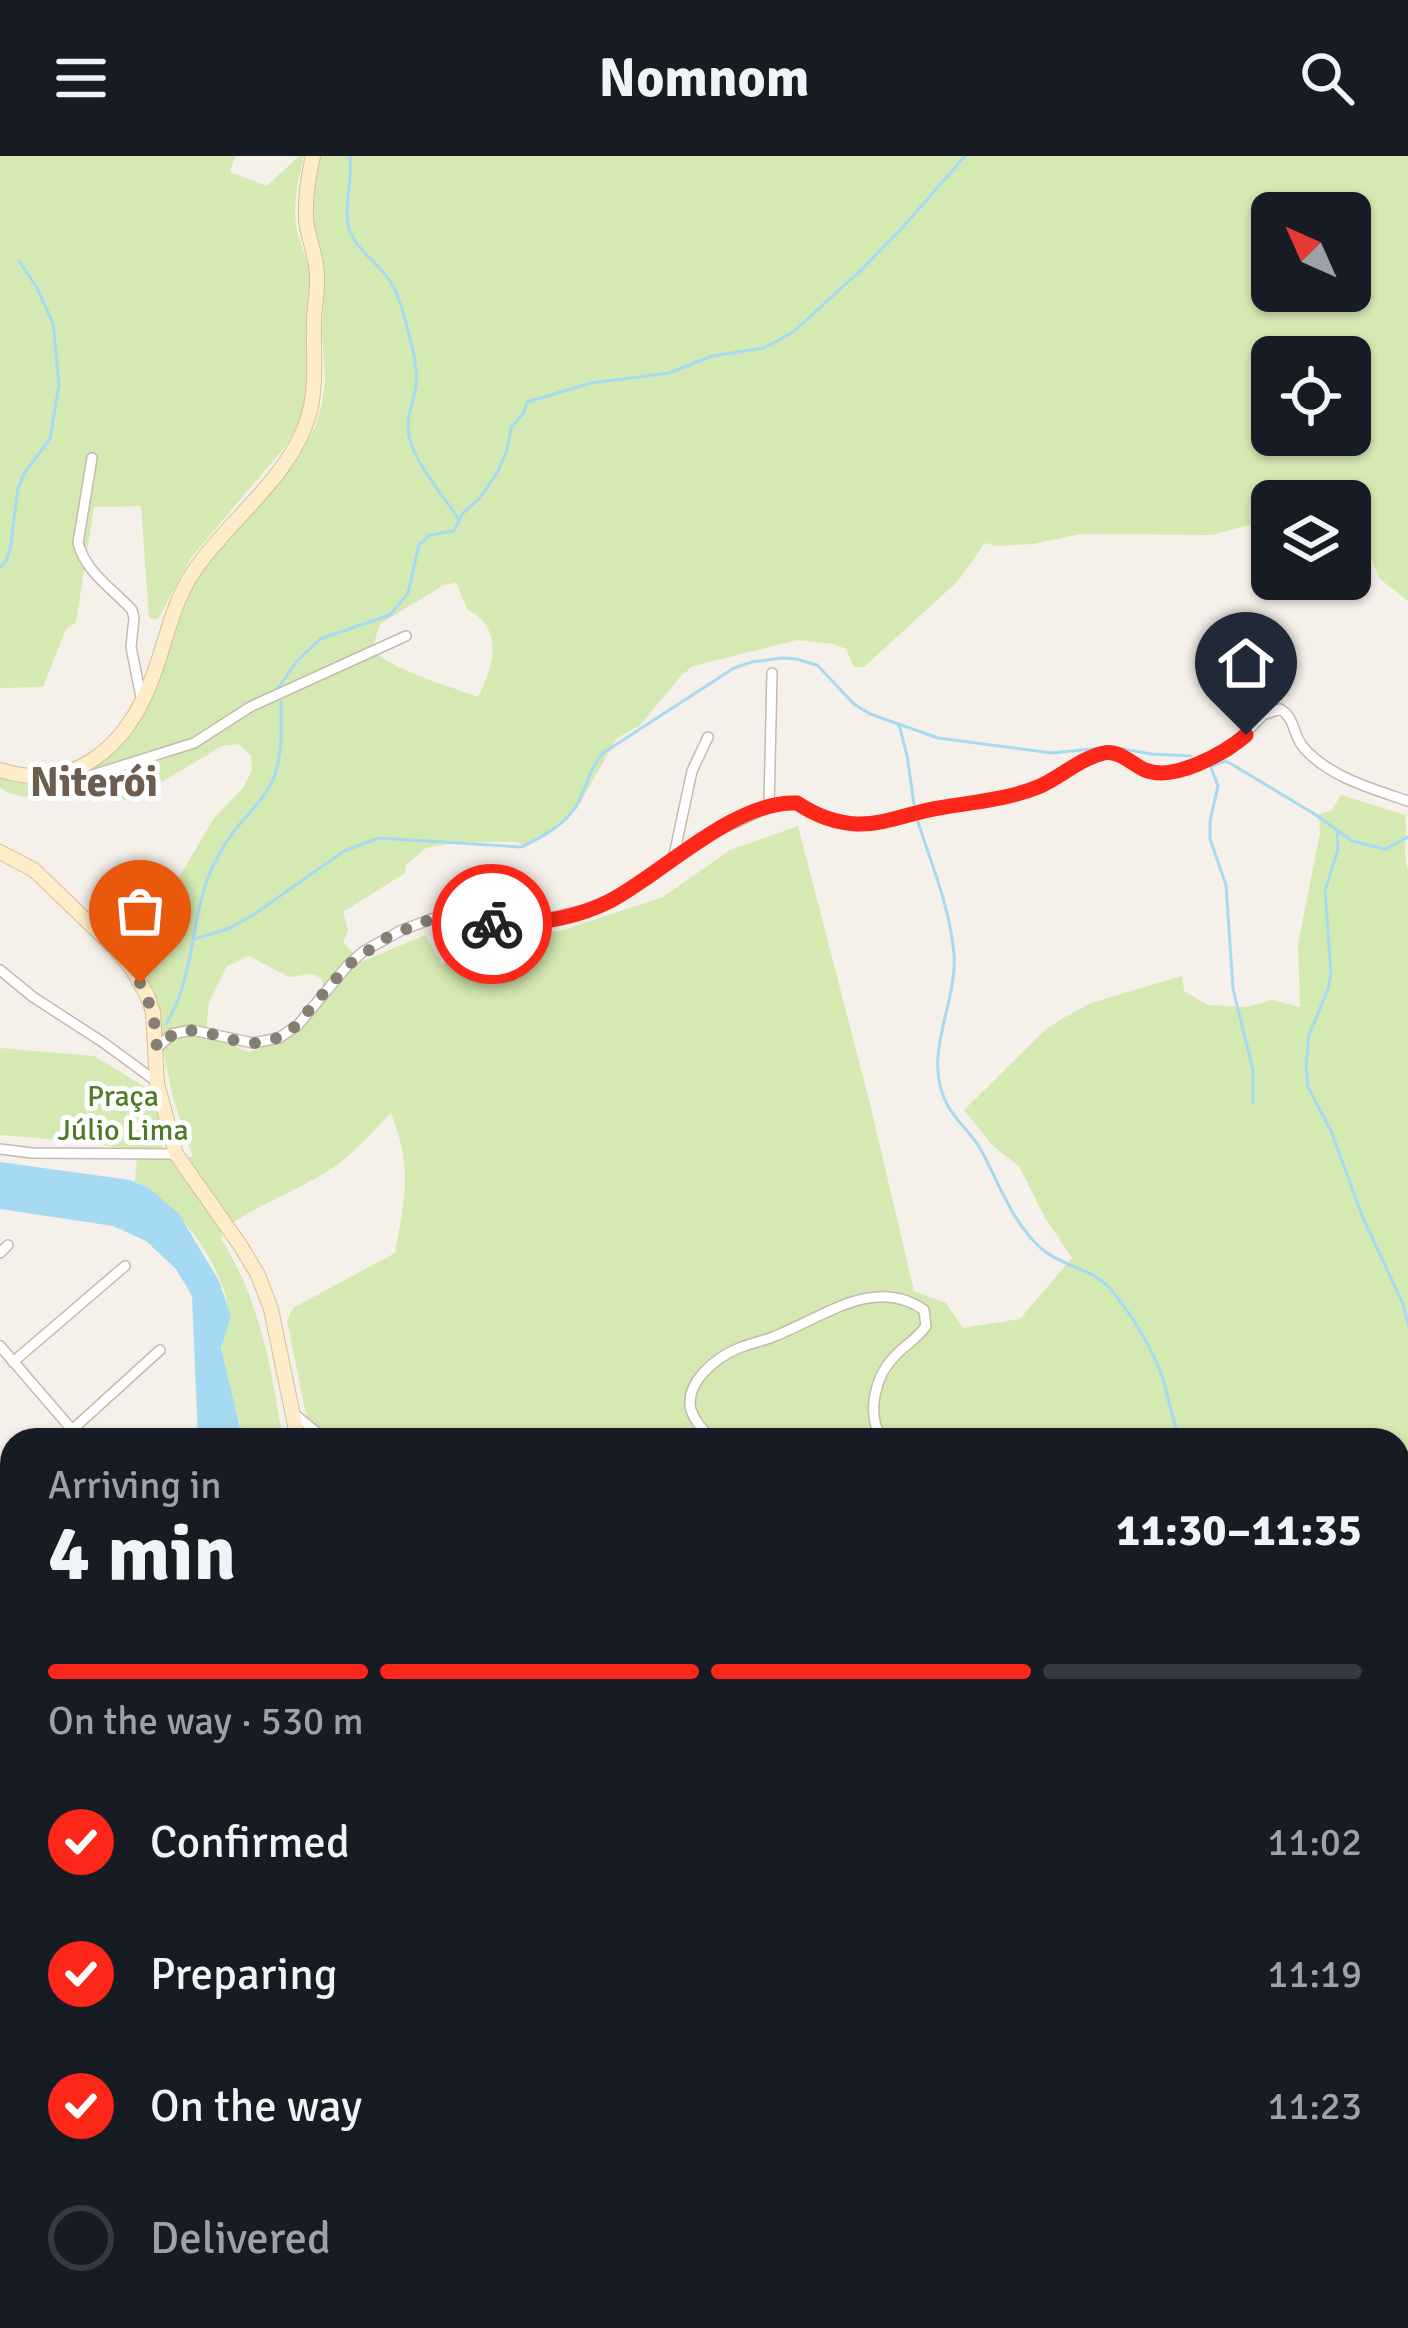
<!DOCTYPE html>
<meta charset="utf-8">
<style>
body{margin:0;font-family:Signika,sans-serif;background:#242831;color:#f1f3f6;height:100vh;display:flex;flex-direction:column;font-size:45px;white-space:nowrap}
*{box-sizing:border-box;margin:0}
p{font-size:39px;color:#9ea1a6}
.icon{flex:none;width:66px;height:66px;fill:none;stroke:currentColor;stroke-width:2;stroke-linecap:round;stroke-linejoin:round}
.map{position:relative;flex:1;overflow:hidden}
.side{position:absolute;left:0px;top:1272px;width:1410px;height:900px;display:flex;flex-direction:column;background:#171b24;border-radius:36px 36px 0 0;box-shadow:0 3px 9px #0004}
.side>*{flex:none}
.needle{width:78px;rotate:315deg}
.tools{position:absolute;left:1251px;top:36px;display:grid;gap:24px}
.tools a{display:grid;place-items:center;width:120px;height:120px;border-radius:18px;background:#171b24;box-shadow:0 3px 9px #0004;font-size:60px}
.pin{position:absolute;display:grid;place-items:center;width:102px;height:102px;color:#fff;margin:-123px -51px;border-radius:50% 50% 50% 0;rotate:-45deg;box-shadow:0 0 12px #0007}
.pin .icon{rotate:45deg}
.courier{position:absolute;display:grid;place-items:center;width:120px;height:120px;margin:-60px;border:9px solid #fc2619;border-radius:50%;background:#fff;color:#222;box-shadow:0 3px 15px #0007}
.summary em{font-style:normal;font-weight:700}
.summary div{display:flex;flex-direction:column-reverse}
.summary{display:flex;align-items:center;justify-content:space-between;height:204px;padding:0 48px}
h1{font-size:78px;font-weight:700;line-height:90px}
.bar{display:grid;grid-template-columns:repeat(4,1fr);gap:18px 12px;align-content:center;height:144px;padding:0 48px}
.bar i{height:15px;border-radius:9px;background:#363941}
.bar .on{background:#fc2619}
.bar p{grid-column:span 4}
ol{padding:0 48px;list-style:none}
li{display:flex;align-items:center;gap:36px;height:132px}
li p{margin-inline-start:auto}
li .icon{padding:12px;border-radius:50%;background:#fc2619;color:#fff;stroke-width:4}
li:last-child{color:#9ea1a6}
li i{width:66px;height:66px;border:6px solid #363941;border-radius:50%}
header{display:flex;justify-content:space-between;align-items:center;height:156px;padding:0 48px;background:#171b24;font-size:54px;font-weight:700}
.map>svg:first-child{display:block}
</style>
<header><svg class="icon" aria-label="menu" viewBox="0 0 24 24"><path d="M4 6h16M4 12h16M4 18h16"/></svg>Nomnom<svg class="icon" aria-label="search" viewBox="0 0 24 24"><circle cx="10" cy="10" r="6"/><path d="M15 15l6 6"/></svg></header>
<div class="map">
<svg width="1408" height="2172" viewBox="0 0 1408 2172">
<rect width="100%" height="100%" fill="#f5f0e9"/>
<g fill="#d5e9b2" fill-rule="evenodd">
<path d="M0 0H235L230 16 267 30 299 0H304C298 25 292 48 297 74 301 89 308 104 309 119 312 138 307 157 307 176 307 229 316 244 284 292L191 402 158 463 149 462 141 350 94 351 76 466 66 473 43 531 0 532Z"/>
<path d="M319 0H1408V445L1380 423 1358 370 1350 366V345H1272V363L1212 379 1081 378 1032 388 996 390 985 387 958 425 864 511H854L846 493 834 488 797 484 693 510 681 520 640 569 616 583 577 653 525 692 518 686H458L426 692 406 709 405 717 343 756 348 775 343 786 361 806 425 779 442 809 513 775H560L663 741 730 694 798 670 870 948 914 1135 946 1147 963 1172 1020 1163 1072 1102 1044 1060 1019 1010 994 991 964 954 1046 873 1067 860 1091 847 1182 820 1184 835 1208 849 1248 851 1272 844 1300 851 1298 788 1320 677 1319 658 1331 655 1341 639 1405 659C1408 679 1402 698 1408 713V1529H1398V1284H325L307 1263 287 1165 293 1152 395 1097C405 1041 413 1012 391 957 373 975 355 996 334 1011 298 1035 257 1048 223 1074L221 1083C261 1145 271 1213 283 1284H243C239 1254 223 1222 222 1193 221 1177 232 1170 228 1149 219 1105 176 1044 135 1026L137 1000 161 999 86 986 0 979V892L94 900 155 937 163 1001H193L173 942 161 885 141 827 110 787 133 755 151 754 167 742 214 662 243 632 252 614 251 600 239 588 222 590 130 645C117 641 104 636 90 636 58 635 29 650 0 632V620L21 624 112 595 195 424 213 398 296 302 315 271 322 247 325 223 322 175 325 116 310 55ZM1272 57H1350V135H1272ZM1272 201H1350V279H1272ZM456 427 468 454C505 473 493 511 478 541 452 531 388 513 372 493L380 468 444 429ZM249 800 289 821 312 818 321 822 324 831C312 860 280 888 249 896L221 885 206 874 209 846 227 810Z"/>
<polygon points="1408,1582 1408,1808 1402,1816 1398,1817 1398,1584"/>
<polygon points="12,1837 12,1996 0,1990 0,1881 4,1875 2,1846"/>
<path d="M63 2160H155L168 2167 213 2172C164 2172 108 2172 63 2160Z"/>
<polygon points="433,2160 497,2160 474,2172 424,2172"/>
<polygon points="1179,2160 1353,2160 1372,2172 1194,2172"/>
</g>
<g fill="#a6daf2">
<polygon points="0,1006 130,1024 149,1032 179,1058 219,1125 231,1160 221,1192 243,1284 198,1284 192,1140 176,1113 146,1085 113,1070 0,1053"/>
<polygon points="12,1781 12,1837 2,1846 4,1875 0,1881 0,1794"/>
<polygon points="0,1990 12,1996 12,2126 0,2112"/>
<path d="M155 2160H239C260 2168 283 2161 304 2172 266 2172 186 2172 155 2160Z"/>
<polygon points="497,2160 917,2160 836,2172 653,2172 617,2165 580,2172 474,2172"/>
<polygon points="1123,2160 1179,2160 1194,2172 1135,2172"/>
</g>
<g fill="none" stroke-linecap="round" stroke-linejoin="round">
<g stroke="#a6daf2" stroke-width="3">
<path d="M350 0C353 23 343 55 349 73 355 91 371 102 383 116 396 129 404 157 408 175 413 192 418 212 416 229 414 245 407 259 408 274 410 302 443 339 458 362"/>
<polyline points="0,412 7,403 10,394 18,332 25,316 50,283 59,229 53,167 36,130 19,105"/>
<polyline points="278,532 297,505 320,483 390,459 408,437 419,389 430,379 454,375 463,357 479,343 497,317 507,294 511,272 524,256 527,246 591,227 669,217 712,200 764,192 793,176 858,117 904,70 965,0"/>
<polyline points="899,569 907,599 914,648"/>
<polyline points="1210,609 1218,630 1210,665 1210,683 1226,729 1233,833 1253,914 1253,946"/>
<polyline points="1211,610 1225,605 1233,609 1316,659 1352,685 1385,693 1408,681"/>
<path d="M918 666C932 710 950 752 954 798 958 848 920 901 948 950 957 966 972 978 981 994 999 1027 1013 1069 1043 1094 1065 1112 1094 1112 1113 1136 1133 1161 1152 1192 1163 1223 1169 1243 1172 1264 1180 1284"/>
<polyline points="1337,675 1338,693 1325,735 1331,817 1328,833 1309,879 1306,911 1308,931 1331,975 1363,1062 1403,1148 1408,1169"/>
<path d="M195 783 230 772 253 759 344 695 379 682 521 691C541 682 565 669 576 650 587 632 589 613 603 597L734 512 752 506 782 502 796 503 817 509 854 548 870 558 938 582 1052 597 1112 591 1151 598 1191 600"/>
<path d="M166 868C194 822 190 772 207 724 214 706 223 689 235 674 248 657 266 642 274 621 283 597 281 572 281 546"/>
</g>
<defs>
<g id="minor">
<path d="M92 302 78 387C86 417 113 433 132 454L134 462 131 491 142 546"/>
<polyline points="59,620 75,622 89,620 194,587 250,551 406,480"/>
<path d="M769 651 791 646 839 666 860 668 887 665 935 652 1009 641 1051 625 1081 607 1106 597 1125 601 1148 615 1170 617 1228 595 1263 559 1280 553C1296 562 1292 579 1304 592 1329 621 1373 633 1408 645"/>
<polyline points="673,704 692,615 708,581"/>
<polyline points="0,814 33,841 104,887 157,926"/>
<polyline points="157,892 172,878 192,874 253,887 279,882 298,869 348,809 364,795 402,774 437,761 450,759 493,768 520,769 596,751 648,723 699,683 769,651 772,517"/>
<polyline points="0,993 32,997 176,998"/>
<polyline points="0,1097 8,1089"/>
<polyline points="0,1190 81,1284"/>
<polyline points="13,1206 125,1110"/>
<polyline points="293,1257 326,1284"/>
<polyline points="61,1284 160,1194"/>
<path d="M713 1284C704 1275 695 1266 691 1254 684 1226 717 1201 739 1192 751 1187 764 1185 775 1180 822 1162 875 1119 924 1154L926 1170C917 1183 906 1188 896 1199 875 1219 865 1259 883 1284"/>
<polyline points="0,1323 12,1337"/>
<polyline points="1398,1448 1408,1451"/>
<polyline points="0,1468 12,1482"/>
<polyline points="0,1591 12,1581"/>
<polyline points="0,1606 12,1619"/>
<polyline points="0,1723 12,1736"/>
<polyline points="1398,2002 1408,1972"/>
</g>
<polyline id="tertiary" points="1352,2160 1371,2172"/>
<g id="secondary">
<path d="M0 614C76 638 128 589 153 520 166 486 172 449 192 418 228 363 293 321 310 255 317 225 313 194 314 163 315 148 318 133 317 118 316 99 308 82 306 64 305 43 308 21 313 0"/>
<polyline points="0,696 34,714 114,791 132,813 147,839 153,856 157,927 176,998 240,1089 258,1119 271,1153 298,1284"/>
<polyline points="341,2172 344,2160"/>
</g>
</defs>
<use href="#minor" stroke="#c4baaf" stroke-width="12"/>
<use href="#tertiary" stroke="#c4baaf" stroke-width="15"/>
<use href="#secondary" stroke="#d5bf99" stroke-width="16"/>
<use href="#minor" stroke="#fff" stroke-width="9"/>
<use href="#tertiary" stroke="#fff" stroke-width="12"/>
<use href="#secondary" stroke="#ffedc9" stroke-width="14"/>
</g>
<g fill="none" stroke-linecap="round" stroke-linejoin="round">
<path stroke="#857e75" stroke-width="12" stroke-dasharray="0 21.6" d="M140 827 153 856 157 892C188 857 215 885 252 887 266 887 279 882 291 875L348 809 386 782 422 766 450 759 492 768"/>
<path stroke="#fc2619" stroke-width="15" d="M492 768C531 769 574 763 610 745 663 717 735 644 797 647 815 659 835 667 857 668 885 669 912 656 939 652 973 646 1006 644 1038 631 1060 622 1080 602 1104 597 1120 594 1131 608 1145 614 1174 626 1225 597 1246 579"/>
</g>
<g text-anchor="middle" stroke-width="10" stroke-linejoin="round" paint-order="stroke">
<g font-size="30" fill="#507c29" stroke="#fff">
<text x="123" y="950">Praça<tspan x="123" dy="34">Júlio Lima</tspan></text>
</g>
<g font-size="42" font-weight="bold" fill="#6c5d4e" stroke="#fff">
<text x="94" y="640">Niterói</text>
</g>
</g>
</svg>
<div class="tools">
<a><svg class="needle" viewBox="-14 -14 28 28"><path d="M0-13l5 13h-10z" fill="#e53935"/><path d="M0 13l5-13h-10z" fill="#9ea1a6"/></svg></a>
<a><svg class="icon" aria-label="locate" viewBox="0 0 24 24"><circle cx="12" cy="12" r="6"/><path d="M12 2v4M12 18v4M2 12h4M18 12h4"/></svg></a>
<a><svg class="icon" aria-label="layers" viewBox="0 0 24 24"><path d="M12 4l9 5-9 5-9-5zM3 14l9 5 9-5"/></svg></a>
</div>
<div class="pin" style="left:140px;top:827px;background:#ea580c"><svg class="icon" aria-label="bag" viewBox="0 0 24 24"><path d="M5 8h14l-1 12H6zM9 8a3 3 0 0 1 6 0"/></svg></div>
<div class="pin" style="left:1246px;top:579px;background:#1f2937"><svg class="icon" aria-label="home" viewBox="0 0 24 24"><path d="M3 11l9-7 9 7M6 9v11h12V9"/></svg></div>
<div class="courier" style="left:492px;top:768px"><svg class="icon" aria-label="bike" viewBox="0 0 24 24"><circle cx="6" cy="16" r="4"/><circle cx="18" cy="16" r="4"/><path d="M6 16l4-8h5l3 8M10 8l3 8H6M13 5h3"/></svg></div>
<section class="side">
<div class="summary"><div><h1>4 min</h1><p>Arriving in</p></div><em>11:30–11:35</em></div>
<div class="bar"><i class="on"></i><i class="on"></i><i class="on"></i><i></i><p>On the way · 530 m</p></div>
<ol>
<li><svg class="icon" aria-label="check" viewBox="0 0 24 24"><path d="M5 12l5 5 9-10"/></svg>Confirmed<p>11:02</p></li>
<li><svg class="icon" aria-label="check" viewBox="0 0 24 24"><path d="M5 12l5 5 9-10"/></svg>Preparing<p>11:19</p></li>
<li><svg class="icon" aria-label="check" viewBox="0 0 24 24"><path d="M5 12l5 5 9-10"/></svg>On the way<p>11:23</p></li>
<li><i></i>Delivered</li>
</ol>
</section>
</div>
